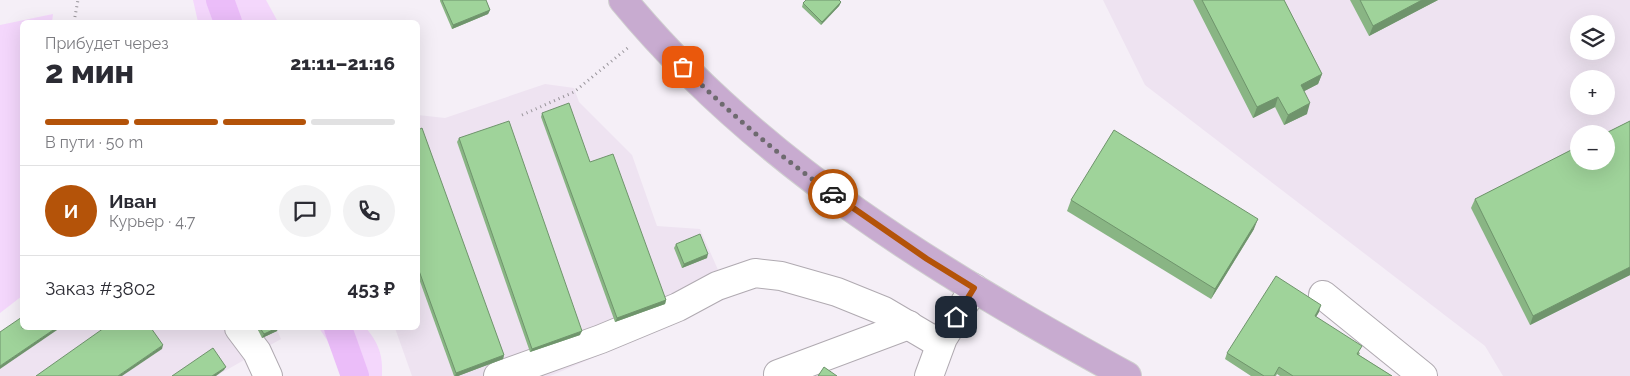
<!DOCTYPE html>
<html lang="ru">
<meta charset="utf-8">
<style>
body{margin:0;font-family:Raleway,sans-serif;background:#f2f2f3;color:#2b2b33;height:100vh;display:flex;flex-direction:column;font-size:19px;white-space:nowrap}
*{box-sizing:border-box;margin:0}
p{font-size:16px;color:#7c7c81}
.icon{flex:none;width:28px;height:28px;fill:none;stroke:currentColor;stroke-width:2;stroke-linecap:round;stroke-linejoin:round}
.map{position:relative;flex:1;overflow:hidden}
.panel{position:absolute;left:20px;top:20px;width:400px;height:310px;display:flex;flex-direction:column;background:#fff;border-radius:8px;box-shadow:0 5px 20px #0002}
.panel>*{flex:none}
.fabs{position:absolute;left:1570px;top:15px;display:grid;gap:10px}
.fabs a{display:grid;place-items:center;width:45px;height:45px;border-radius:50%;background:#fff;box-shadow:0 5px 20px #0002;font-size:25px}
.pin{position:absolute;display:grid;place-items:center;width:42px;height:42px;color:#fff;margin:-21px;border-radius:10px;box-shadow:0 2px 8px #0006}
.courier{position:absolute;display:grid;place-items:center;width:50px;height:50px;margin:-25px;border:4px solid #b45309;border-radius:50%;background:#fff;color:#222;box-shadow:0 1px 6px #0007}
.summary em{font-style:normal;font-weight:800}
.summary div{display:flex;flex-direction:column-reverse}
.summary{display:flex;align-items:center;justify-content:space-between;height:85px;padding:0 25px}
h1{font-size:32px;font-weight:800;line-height:38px}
.bar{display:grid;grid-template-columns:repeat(4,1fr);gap:8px 5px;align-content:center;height:60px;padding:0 25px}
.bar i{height:6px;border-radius:4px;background:#e1e1e2}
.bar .current{background:#b45309}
.bar p{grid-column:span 4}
.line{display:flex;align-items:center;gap:12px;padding:0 25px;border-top:1px solid #e1e1e2}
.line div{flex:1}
.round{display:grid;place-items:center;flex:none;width:52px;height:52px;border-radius:26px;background:#f2f2f3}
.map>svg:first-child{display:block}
</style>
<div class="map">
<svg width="1630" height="376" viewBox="0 0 1630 376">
<rect width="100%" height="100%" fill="#f5eff7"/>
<g fill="#eee3f1" fill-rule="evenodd">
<path d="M1103 0H1630V376H1503L1485 346 1145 85ZM1579 24H1606V51H1579ZM1579 79H1606V106H1579ZM1579 134H1606V161H1579Z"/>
<polygon points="545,84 574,88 579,102 632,155 657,226 700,229 730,297 607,352 550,376 412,376 395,328 418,328 418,115 445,118"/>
<polygon points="22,328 276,328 281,339 216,376 0,376 0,335"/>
</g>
<g fill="#f4d7fc">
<polygon points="193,0 266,0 278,22 198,22"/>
<polygon points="53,14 52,22 22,22 22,296 0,313 0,25"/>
<path d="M319 328H366C379 344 383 355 382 376H343L327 340Z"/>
</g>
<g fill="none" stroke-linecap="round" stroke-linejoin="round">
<g stroke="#ebbdf9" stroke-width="28">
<polyline points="220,0 228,22"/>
<polyline points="338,328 355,376"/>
</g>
<defs>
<g id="minor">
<polyline points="1323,295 1423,376"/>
<polyline points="239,328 257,352 268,376"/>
<polyline points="778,374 909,325"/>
<polyline points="498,376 601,339 678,307 717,286 755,273 781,276 837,292 884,311 940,344"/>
<polyline points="929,376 943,338 974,288"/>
</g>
<path id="major" d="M623 0C758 164 943 275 1127 376"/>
</defs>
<use href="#minor" stroke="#b0aab1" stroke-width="30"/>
<use href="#major" stroke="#cfcfcf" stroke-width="30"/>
<g stroke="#98949a" stroke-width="3" stroke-dasharray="1 4" stroke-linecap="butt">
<polyline points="74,22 78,0"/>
<polyline points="522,115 574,92 630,46"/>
</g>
<use href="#minor" stroke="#fff" stroke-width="28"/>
<use href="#major" stroke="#c8abd0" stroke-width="28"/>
</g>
<g fill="#89b584">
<polygon points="440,0 486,0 490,10 488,14 452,29 440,1"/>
<polygon points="1193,0 1284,0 1322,74 1318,84 1304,91 1307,114 1284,125 1275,107 1253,118"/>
<polygon points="1350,0 1438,0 1369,36"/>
<polygon points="841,2 839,6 821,25 802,7 803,3"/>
<polygon points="542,113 590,162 666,300 665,304 615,322 541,117"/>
<polygon points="1630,121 1630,275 1530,325 1471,208 1475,199"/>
<polygon points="418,130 504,355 503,359 458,376 454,376 418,276"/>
<polygon points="459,138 580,335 530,352 457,142"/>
<polygon points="1071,200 1254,229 1211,299 1067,211"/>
<polygon points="676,244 707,258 682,268 674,248"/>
<polygon points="1319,312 1316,317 1360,353 1359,355 1392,376 1280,376 1277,374 1276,376 1251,376 1225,359 1227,353"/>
<polygon points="257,328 278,328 277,331 262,338"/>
</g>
<g fill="#6f946c">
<polygon points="1422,0 1438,0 1369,36 1373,26"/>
<polygon points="841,2 839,6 821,25 822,22"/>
<polygon points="490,10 488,14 452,29 453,25"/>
<polygon points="1322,74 1318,84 1297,95 1301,85"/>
<polygon points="1278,97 1275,107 1253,118 1257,107"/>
<polygon points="1310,103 1307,114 1284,125 1288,115"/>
<polygon points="1258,219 1254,229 1211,299 1215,289"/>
<polygon points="708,254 707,258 682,268 684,264"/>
<polygon points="1630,267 1630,275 1530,325 1533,316"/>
<polygon points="666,300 665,304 615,322 617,318"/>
<polygon points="1321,305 1319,312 1312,323 1315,316"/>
<polygon points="56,328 60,328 0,369 0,366"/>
<polygon points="277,328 278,328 277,331 262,338 264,334"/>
<polygon points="582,331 580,335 530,352 532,349"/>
<polygon points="163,345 162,349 122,376 118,376"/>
<polygon points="504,355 503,359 458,376 455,376 456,373"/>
<polygon points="226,367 224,370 216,376 212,376"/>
</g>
<g fill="#9fd39a" stroke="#6f946c">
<polygon points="442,0 486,0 490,10 453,25"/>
<polygon points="806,0 839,0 841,2 822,22 803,3"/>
<polygon points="1202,0 1284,0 1322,74 1301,85 1310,103 1288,115 1278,97 1257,107"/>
<polygon points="1360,0 1422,0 1373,26"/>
<polygon points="569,103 590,162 613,154 666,300 617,318 542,113"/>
<polygon points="509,121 582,331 532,349 459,138"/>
<polygon points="1630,121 1630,267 1533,316 1475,199 1579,146 1579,161 1606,161 1606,134 1604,134"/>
<polygon points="422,128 504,355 456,373 418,268 418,130"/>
<polygon points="1114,130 1258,219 1215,289 1071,200"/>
<polygon points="700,234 708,254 684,264 676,244"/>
<polygon points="1276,276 1321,305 1315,316 1362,346 1357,354 1392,376 1293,376 1279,367 1274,376 1264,376 1227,353"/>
<polygon points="22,317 22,328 56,328 0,366 0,332"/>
<polygon points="104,328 151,328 163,345 118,376 36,376"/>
<polygon points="260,328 277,328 264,334"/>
<polygon points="213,348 226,367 212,376 172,376"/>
<polygon points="824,367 837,376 818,376"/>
</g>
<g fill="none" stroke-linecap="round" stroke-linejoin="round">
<path stroke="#6e6a6f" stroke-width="5" stroke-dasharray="0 9" d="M683 67C730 113 779 156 833 194"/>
<polyline stroke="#b45309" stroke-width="6" points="833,194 927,259 974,288 956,317"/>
</g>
</svg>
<div class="fabs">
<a><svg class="icon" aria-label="layers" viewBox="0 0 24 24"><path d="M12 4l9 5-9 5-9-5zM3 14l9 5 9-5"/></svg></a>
<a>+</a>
<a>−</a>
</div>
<div class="pin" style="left:683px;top:67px;background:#ea580c"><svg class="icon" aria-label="bag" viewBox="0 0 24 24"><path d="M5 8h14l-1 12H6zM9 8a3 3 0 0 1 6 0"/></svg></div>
<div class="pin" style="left:956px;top:317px;background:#1f2937"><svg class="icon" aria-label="home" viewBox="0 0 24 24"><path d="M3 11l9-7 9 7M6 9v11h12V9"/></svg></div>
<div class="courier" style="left:833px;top:194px"><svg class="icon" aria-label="car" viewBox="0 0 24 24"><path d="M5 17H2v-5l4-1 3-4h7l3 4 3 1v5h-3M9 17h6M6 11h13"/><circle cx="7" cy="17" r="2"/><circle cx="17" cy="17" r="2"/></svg></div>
<section class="panel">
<div class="summary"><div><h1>2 мин</h1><p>Прибудет через</p></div><em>21:11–21:16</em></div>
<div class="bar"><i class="current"></i><i class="current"></i><i class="current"></i><i></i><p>В пути · 50 m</p></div>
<div class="line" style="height:90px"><b class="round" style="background:#b45309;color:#fff">И</b><div><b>Иван</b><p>Курьер · 4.7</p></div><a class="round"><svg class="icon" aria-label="chat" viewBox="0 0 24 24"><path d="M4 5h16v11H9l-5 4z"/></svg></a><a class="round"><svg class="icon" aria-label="phone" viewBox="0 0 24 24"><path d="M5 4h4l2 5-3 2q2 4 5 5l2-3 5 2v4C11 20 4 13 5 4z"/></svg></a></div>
<div class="line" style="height:65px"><div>Заказ #3802</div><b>453 ₽</b></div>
</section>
</div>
